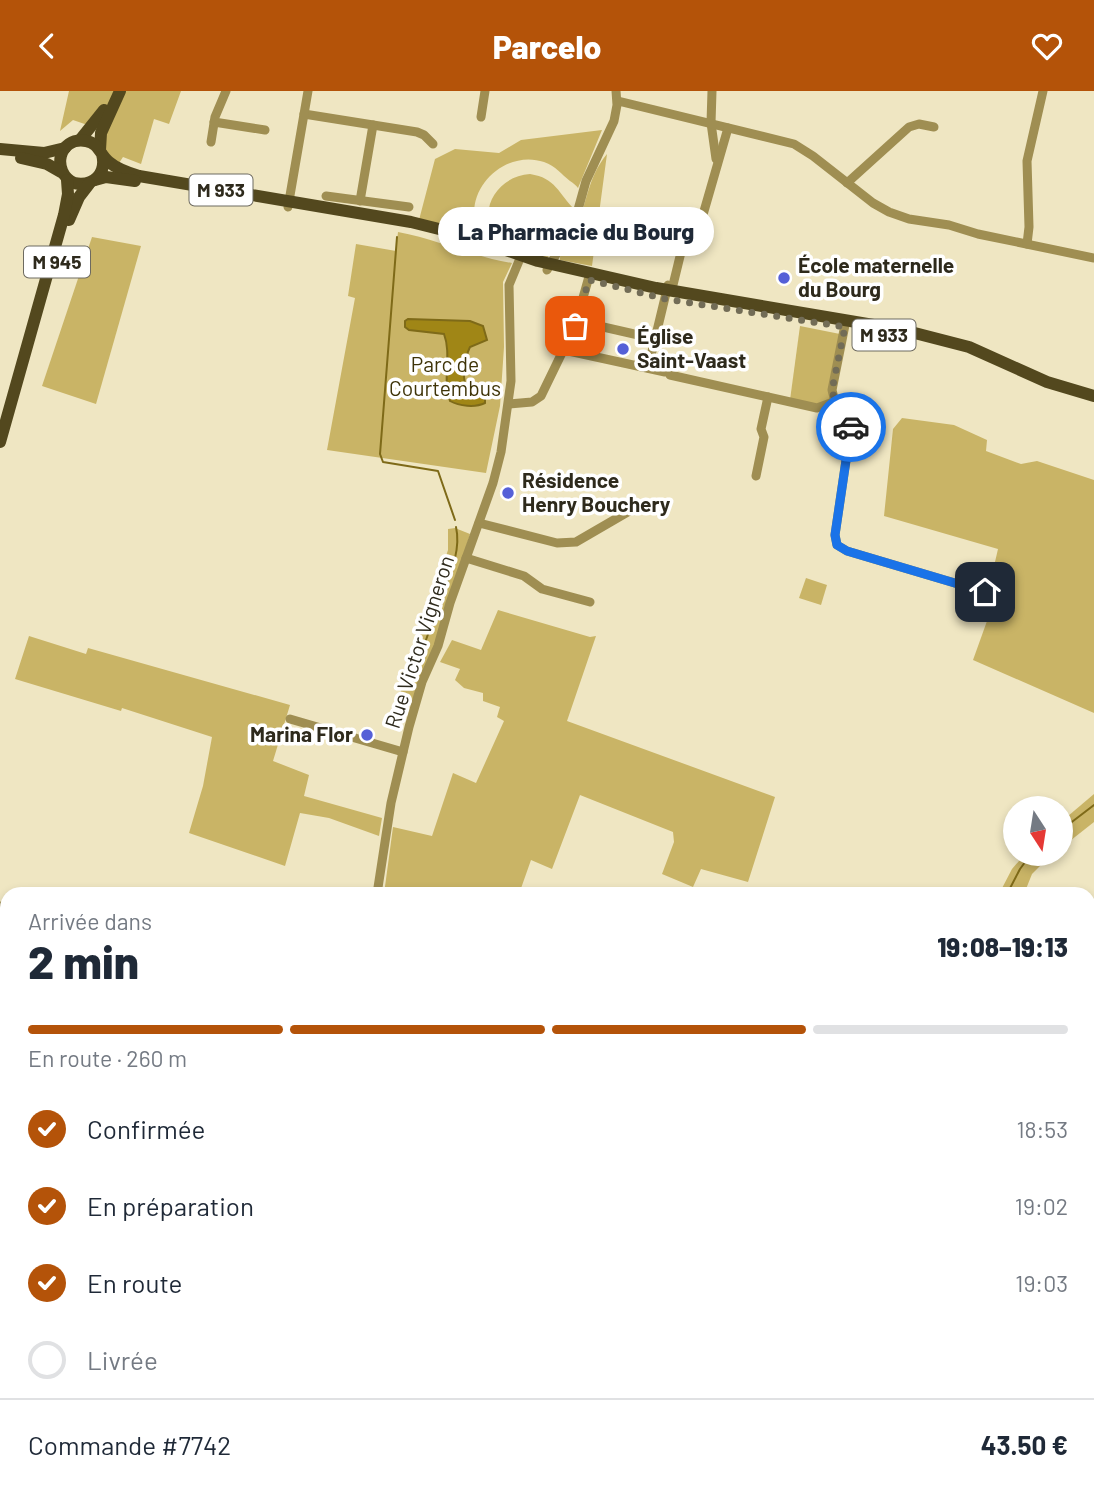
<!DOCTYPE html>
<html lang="fr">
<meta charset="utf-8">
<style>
body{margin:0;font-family:Barlow,sans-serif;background:#f2f2f3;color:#1f2937;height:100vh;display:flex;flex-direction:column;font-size:26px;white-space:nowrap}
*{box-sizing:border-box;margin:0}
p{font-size:23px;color:#747a83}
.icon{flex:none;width:38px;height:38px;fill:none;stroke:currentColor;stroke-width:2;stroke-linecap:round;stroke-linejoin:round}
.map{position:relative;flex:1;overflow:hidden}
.panel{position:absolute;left:0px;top:796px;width:1096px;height:618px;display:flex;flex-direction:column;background:#fff;border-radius:21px 21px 0 0;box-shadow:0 4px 10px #0003}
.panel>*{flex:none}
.needle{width:46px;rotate:168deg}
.tools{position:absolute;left:1003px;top:705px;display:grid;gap:14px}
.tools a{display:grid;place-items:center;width:70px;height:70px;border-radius:50%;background:#fff;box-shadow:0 4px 10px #0003;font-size:35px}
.pin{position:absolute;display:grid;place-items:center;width:60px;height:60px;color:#fff;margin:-30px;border-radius:14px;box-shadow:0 4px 10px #0006}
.courier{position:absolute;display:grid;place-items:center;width:70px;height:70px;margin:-35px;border:5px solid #1a73e8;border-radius:50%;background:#fff;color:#222;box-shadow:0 2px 9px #0007}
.bubble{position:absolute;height:49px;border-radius:24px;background:#fff;box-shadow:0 4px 10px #0003;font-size:23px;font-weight:800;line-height:49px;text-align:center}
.headline em{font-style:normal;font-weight:800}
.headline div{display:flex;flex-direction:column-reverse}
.headline{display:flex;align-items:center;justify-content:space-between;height:119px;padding:0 28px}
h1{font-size:46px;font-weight:800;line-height:52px}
.bar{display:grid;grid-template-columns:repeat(4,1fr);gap:10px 7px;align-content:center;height:84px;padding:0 28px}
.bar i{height:9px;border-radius:5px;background:#e0e1e3}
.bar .current{background:#b45309}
.bar p{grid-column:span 4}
.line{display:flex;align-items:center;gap:18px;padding:0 28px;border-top:2px solid #e0e1e3}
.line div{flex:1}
ol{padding:0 28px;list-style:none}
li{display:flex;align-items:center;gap:21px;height:77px}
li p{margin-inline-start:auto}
li .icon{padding:7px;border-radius:50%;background:#b45309;color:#fff;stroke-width:4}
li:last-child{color:#747a83}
li i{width:38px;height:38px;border:4px solid #e0e1e3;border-radius:50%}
header{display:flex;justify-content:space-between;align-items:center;height:91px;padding:0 28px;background:#b45309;color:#fff;font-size:32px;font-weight:800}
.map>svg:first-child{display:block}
</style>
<header><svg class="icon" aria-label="back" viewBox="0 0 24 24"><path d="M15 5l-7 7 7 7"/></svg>Parcelo<svg class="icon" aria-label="heart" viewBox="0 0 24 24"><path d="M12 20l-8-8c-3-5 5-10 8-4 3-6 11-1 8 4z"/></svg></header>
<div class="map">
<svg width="1094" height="1413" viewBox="0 0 1094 1413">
<rect width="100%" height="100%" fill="#efe6c2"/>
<g fill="#c9b466">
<polygon points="69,0 181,0 169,33 154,28 141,73 123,66 119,72 107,63 104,50 105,40 73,29 60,40"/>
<path d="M602 39 578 97C576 94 573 92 570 90 561 83 556 75 544 71 503 57 458 103 480 143L491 148 494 147 499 153 419 129 435 68 455 58 499 62 521 49Z"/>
<path d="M607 63 592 175 560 169C559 160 570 150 575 140 587 114 587 87 607 63Z"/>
<path d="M530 83C556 87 558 102 575 119 570 137 559 155 546 168 530 163 513 160 501 149 473 124 496 85 530 83Z"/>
<path d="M398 141C437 148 473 166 512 172L503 191 504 256 500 315 486 382 327 359 355 207 348 205 356 153 396 160Z"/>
<polygon points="92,146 141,155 96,313 42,295"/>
<polygon points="800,235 840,243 830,309 820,314 790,309"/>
<polygon points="902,327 954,334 987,349 986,360 1021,373 1037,370 1094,389 1094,622 973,569 996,505 988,501 998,458 884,425 893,338"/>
<polygon points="455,437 470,443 440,543 412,610 399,606 448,459 448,438"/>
<polygon points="806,487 827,494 821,514 799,507"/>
<polygon points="498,519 590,546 596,545 567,630 775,706 748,791 701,778 693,796 662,783 674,751 673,741 580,704 552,778 531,769 519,803 384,803 393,736 432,745 453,682 476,692 504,630 497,626 500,616 483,610 483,602 464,597 455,589 460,578 440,571 452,549 481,559"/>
<polygon points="29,545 86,563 88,557 290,614 273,670 309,684 304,705 382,727 379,745 329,727 300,722 285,775 189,742 203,695 212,646 122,617 121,620 15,588"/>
<polygon points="1094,703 1094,731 1061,757 1061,731"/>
<polygon points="1025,763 1052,763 1032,783 1024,803 999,803 1012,778"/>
</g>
<path fill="#a08616" stroke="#7e6a18" stroke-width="2" d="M408 228 470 230 483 235 487 249 470 256C465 266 460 292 469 300 472 304 481 305 485 306V312C475 317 459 315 450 310 442 288 452 264 444 243L409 239 405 236V230Z"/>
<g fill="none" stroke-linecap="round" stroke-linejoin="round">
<g stroke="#7e6a18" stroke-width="2">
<polyline points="397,146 380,363 383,371 438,380 455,429"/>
<path d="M438 515C447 490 462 462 456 436"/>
<polyline points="412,589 434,526"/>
<polyline points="1060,740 1094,714"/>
<polyline points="1007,803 1020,778 1031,763"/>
<polyline points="342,1407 345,1413"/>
<polyline points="779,1413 780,1407"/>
</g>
<g stroke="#9f8e52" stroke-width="9">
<polyline points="712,0 711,32 716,68"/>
<polyline points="618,10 794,53 813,65 873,112 889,121 909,128 949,134 978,143 1094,167"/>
<polyline points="304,23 417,41 424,44 433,53"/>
<polyline points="481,26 485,0"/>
<polyline points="214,31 265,39"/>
<polyline points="211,51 215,26 226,0"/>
<polyline points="847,92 909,36 919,33 934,36"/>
<polyline points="326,105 409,116"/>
<polyline points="360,110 373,34"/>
<polyline points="288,116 308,0"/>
<polyline points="1027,153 1029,136 1027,70 1043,0"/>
<polyline points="547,179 574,133 586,90 614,30 617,14 616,0"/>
<polyline points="668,200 673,194 683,153 698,141 728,37"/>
<polyline points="846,229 832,299 834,307 851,335 835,444 837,454 847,460 985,501"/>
<polyline points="577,230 656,248"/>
<polyline points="564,259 665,281"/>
<polyline points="648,277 668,194"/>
<polyline points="670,284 817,317 836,310"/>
<polyline points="509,313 532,311 541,305 575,235 590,182"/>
<polyline points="756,385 764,346 761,338 768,306"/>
<polyline points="479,432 557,452 576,451 631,419"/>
<polyline points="466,467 524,485 542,498 590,511"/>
<polyline points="290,628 403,661"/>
<polyline points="377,803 391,712 409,636 422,591 438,555 450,512 493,392 501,361 511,290 509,194 521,165"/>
<polyline points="0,815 7,817"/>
<polyline points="1088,1210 1094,1212"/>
<polyline points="0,1298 7,1298"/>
<polyline points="431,1413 433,1407"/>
</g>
<g stroke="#53481e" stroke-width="12">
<polyline points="80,49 104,19"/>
<polyline points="0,58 44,62 65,57"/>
<polyline points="100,59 101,42 120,0"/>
<path d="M102 63C107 82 94 96 74 92 51 81 58 45 86 50 99 52 100 64 109 71 117 78 129 82 139 85L411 131 459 143 538 170 656 197 903 239 969 256 1047 291 1094 305"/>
<polyline points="21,67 47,73 61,81"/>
<polyline points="95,89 106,86 135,90"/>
<polyline points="69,129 79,106 89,93"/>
<polyline points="0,351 64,124 68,103 67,89"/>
<polyline points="0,1386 7,1387"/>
<polyline points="139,1407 166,1413"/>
<polyline points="218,1407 218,1413"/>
</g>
<g stroke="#5f5a47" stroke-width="2">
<polyline points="0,975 7,975"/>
<polyline points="1088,978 1094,978"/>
</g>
</g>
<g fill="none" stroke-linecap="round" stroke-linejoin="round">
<path stroke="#726c56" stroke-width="7" stroke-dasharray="0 12.6" d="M575 235 589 189 666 208 845 236 832 299C834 313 849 322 851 336"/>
<polyline stroke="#1a73e8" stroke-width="9" points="851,336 835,444 837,454 847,460 985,501"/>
</g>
<g fill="#5560d7" stroke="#fff" stroke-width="2.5">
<circle cx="784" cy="187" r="7"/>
<circle cx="623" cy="258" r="7"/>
<circle cx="508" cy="402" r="7"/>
<circle cx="367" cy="644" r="7"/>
</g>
<g text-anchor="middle" stroke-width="7" stroke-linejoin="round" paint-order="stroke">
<g fill="#fff" stroke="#6d6a60" stroke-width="2">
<rect x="189.5" y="83.5" width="63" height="31" rx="5"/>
<rect x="24" y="155.5" width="66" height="31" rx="5"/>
<rect x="852.5" y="228.5" width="63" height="31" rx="5"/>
</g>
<g font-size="19" font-weight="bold" fill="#2e2a1c">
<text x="221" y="106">M 933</text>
<text x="57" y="178">M 945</text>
<text x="884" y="251">M 933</text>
</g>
<g font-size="21" font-weight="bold" fill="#2e2a1c" stroke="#fff" text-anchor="start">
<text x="798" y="182">École maternelle<tspan x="798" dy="24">du Bourg</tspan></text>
<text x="637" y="253">Église<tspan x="637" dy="24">Saint-Vaast</tspan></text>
<text x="522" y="397">Résidence<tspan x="522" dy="24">Henry Bouchery</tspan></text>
<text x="353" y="651" text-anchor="end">Marina Flor</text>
</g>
<g font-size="21" fill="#3f3408" stroke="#fff">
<text x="445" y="281">Parc de<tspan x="445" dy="24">Courtembus</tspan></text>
</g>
<g font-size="21" fill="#2e2a1c" stroke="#fff">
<text transform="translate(420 551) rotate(-72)" y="7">Rue Victor Vigneron</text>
</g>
</g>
</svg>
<div class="tools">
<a><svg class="needle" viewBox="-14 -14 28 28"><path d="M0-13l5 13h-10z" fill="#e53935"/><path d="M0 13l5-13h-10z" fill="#747a83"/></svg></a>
</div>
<div class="pin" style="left:575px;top:235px;background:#ea580c"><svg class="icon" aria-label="bag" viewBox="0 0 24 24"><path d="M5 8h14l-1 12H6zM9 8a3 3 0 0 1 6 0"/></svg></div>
<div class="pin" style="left:985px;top:501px;background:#1f2937"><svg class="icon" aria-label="home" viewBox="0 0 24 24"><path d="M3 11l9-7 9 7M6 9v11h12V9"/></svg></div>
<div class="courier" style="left:851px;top:336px"><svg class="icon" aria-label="car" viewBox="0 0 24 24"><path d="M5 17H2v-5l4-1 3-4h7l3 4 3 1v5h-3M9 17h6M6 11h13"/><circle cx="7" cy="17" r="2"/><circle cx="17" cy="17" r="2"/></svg></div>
<div class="bubble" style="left:438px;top:116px;width:276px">La Pharmacie du Bourg</div>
<section class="panel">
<div class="headline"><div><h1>2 min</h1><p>Arrivée dans</p></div><em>19:08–19:13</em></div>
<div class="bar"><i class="current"></i><i class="current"></i><i class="current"></i><i></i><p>En route · 260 m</p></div>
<ol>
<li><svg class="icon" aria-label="check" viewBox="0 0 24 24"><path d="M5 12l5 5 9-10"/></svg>Confirmée<p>18:53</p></li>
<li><svg class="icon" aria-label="check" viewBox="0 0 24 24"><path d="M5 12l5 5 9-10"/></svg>En préparation<p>19:02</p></li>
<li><svg class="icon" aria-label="check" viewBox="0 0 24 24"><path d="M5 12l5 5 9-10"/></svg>En route<p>19:03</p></li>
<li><i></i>Livrée</li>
</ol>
<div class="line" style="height:91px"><div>Commande #7742</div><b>43.50 €</b></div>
</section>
</div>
